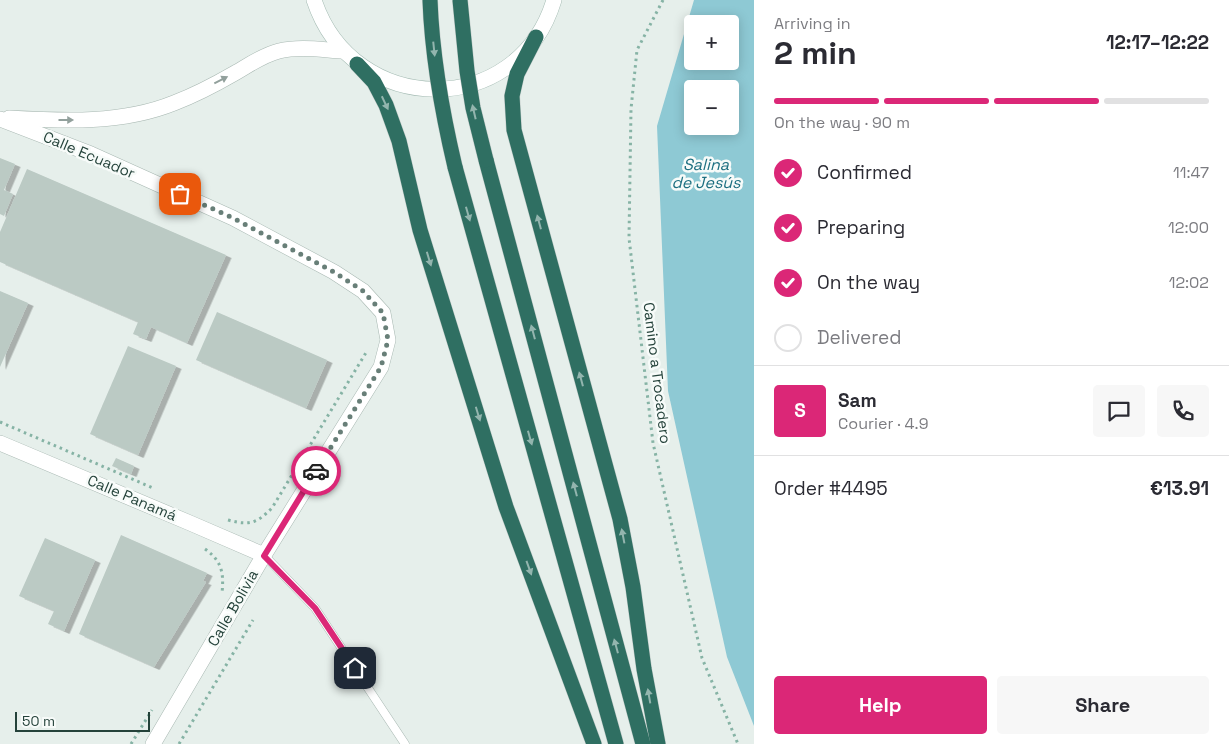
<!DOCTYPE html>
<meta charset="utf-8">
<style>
body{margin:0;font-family:"Space Grotesk",sans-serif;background:#f7f7f7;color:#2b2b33;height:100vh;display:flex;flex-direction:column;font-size:19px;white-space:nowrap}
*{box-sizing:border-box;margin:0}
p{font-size:16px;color:#7c7c81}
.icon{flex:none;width:28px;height:28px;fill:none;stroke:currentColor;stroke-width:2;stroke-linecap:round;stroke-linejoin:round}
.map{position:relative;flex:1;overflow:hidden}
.drawer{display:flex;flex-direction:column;background:#fff;width:475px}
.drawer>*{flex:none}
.buttons{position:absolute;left:684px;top:15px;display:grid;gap:10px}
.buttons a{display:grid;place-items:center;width:55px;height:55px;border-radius:5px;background:#fff;box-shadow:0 2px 12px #0003;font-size:25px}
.scale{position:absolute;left:15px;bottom:12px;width:135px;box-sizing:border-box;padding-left:5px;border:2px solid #24423a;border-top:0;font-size:14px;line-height:18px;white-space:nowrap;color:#24423a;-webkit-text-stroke:4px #f7fbf9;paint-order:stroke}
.pin{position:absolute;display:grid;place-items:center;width:42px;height:42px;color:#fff;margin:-21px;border-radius:10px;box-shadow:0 2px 8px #0006}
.courier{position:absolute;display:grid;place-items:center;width:50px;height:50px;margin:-25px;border:4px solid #db2777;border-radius:50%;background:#fff;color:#222;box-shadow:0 1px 6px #0007}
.headline em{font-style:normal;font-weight:700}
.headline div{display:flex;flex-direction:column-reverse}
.headline{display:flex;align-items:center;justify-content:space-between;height:85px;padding:0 20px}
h1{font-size:32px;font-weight:700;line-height:38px}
.bar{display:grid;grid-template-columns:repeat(4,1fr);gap:8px 5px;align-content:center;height:60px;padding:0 20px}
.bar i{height:6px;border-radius:4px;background:#e1e1e2}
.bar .selected{background:#db2777}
.bar p{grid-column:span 4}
.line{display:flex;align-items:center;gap:12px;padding:0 20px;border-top:1px solid #e1e1e2}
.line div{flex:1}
.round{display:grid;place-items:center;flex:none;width:52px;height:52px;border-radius:5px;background:#f7f7f7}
ol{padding:0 20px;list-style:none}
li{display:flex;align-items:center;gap:15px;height:55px}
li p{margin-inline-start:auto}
li .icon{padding:5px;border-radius:50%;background:#db2777;color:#fff;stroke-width:4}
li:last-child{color:#7c7c81}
li i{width:28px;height:28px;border:2px solid #e1e1e2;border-radius:50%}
.button{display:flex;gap:10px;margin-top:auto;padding:10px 20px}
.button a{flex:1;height:58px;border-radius:5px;background:#db2777;color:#fff;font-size:20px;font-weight:700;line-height:58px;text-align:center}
.button a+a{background:#f7f7f7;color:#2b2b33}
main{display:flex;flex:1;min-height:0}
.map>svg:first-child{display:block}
</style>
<main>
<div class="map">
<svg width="754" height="744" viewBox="0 0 754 744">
<defs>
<filter id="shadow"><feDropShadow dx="5.5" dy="3" stdDeviation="0" flood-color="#0004"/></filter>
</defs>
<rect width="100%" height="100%" fill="#e6efeb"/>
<path fill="#8ec9d4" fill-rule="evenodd" d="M694 0H754V726L727 657 668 391 657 126ZM692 24H730V61H692ZM692 89H730V126H692Z"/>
<g fill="#bbcac4" filter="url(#shadow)">
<polygon points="0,158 15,164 4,190 13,194 4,216 0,214"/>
<polygon points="27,169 226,255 187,343 151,327 146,339 133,334 138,322 0,262 0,232"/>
<polygon points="0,291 28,303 0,367"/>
<polygon points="217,312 327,360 306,408 196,360"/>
<polygon points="128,346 176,366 138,455 90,434"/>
<polygon points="116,458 134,466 131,474 112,466"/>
<polygon points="121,535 207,573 203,581 206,582 154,667 79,634"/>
<polygon points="45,538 95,560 64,631 48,624 54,611 19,596"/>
</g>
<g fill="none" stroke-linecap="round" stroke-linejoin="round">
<defs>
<polyline id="service" points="264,555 315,608 405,744"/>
<g id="minor">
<path d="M9 118C64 121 122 124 174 103 195 95 216 84 235 73 249 65 263 55 279 51 300 46 323 50 344 51"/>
<polyline points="0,119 91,154 233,218 334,272 363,291 383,313 388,340 381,367 264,555 153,744"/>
<polyline points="0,443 190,523 264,555"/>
</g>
<path id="secondary" d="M314 0C353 118 518 120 554 0"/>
<g id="motorway">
<polyline points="536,37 517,74 512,96 514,130 620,519 633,587 644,669 658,744"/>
<polyline points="357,64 374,82 386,105 399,141 420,230 506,507 594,744"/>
<polyline points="486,160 643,744"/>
<polyline points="455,167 616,744"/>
</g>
</defs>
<use href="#service" stroke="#a8b8b2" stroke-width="9"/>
<use href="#minor" stroke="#a8b8b2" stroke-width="16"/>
<use href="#secondary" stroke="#a4bbb3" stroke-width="16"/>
<use href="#motorway" stroke="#c2cac8" stroke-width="16"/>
<g stroke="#86b3a5" stroke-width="3" stroke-dasharray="2.5 4" stroke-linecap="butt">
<polyline points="663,0 637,50 631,109 629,238 653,443 702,658 738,744"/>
<polyline points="0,422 153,488"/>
<path d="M228 520C250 526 257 523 272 508L367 351"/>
<path d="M205 549C222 561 224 573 222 593"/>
<polyline points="131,744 152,710"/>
<polyline points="179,744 253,620"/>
</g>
<use href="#service" stroke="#fff" stroke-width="8"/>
<use href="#minor" stroke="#fff" stroke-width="15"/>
<use href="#secondary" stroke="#fff" stroke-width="15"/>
<use href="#motorway" stroke="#2f6f62" stroke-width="15"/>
<defs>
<g id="motorway-bridge">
<path d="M430 0C432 56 442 112 455 167"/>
<polyline points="460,0 467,71 473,108 486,160"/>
</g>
</defs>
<use href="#motorway-bridge" stroke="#c2cac8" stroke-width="16" stroke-linecap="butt"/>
<use href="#motorway-bridge" stroke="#2f6f62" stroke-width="15"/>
</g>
<defs><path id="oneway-solid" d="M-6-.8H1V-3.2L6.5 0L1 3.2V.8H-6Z" transform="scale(1.25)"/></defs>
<g fill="#93b5ae">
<use href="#oneway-solid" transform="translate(434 49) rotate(84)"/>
<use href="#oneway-solid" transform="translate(385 103) rotate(65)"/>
<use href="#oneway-solid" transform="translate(474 112) rotate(-103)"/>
<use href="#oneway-solid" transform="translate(468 214) rotate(74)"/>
<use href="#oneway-solid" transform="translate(539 222) rotate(-105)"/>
<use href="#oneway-solid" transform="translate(429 259) rotate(73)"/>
<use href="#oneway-solid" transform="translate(533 332) rotate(-105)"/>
<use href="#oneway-solid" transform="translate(581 379) rotate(-105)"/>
<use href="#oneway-solid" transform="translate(478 414) rotate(73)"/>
<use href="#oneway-solid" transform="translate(530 438) rotate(74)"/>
<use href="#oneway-solid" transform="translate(575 489) rotate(-105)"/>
<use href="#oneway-solid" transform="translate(623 536) rotate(-101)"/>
<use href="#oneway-solid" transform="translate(529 568) rotate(70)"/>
<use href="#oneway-solid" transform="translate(616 646) rotate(-105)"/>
<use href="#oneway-solid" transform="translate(649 696) rotate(-100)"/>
</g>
<g fill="#92a09c">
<use href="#oneway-solid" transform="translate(221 80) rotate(-27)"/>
<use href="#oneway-solid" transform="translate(66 120)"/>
</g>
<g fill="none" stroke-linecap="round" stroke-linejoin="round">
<polyline stroke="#687f78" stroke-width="5" stroke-dasharray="0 9" points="180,194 233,218 334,272 363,291 383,313 388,340 381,367 316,471"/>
<polyline stroke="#db2777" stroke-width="6" points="316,471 264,556 315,608 355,668"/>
</g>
<g text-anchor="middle" stroke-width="5" stroke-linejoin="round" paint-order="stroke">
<g font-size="15" fill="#24423a" stroke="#f7fbf9">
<text transform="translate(89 155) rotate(23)" y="5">Calle Ecuador</text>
<text transform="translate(657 373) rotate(83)" y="5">Camino a Trocadero</text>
<text transform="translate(132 498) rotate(23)" y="5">Calle Panamá</text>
<text transform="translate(233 608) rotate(-60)" y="5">Calle Bolivia</text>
</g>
<g font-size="16" font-style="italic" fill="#1c6f80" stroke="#f7fbf9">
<text x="706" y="170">Salina<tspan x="706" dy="18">de Jesús</tspan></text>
</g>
</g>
</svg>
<div class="buttons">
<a>+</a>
<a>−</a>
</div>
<div class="scale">50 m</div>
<div class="pin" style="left:180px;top:194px;background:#ea580c"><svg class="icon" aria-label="bag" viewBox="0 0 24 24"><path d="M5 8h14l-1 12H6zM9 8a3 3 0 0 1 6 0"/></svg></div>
<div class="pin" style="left:355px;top:668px;background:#1f2937"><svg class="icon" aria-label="home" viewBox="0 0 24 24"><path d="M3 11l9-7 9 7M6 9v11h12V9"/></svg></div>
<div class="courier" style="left:316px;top:471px"><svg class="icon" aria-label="car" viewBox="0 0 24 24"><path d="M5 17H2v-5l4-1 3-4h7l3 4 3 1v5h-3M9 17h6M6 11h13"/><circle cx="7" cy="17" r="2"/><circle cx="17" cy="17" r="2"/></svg></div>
</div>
<section class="drawer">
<div class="headline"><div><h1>2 min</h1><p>Arriving in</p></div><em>12:17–12:22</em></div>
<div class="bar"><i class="selected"></i><i class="selected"></i><i class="selected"></i><i></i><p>On the way · 90 m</p></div>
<ol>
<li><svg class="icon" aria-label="check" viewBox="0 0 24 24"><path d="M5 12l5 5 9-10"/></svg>Confirmed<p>11:47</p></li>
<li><svg class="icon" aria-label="check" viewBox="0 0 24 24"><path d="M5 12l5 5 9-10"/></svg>Preparing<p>12:00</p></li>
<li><svg class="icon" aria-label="check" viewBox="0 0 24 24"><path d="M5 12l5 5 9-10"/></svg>On the way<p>12:02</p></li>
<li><i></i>Delivered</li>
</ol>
<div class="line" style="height:90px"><b class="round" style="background:#db2777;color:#fff">S</b><div><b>Sam</b><p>Courier · 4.9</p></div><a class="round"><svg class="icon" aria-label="chat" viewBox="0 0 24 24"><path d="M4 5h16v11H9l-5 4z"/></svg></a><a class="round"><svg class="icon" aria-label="phone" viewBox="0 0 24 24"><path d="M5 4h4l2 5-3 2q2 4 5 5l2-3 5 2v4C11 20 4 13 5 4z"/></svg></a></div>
<div class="line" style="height:65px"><div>Order #4495</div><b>€13.91</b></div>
<div class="button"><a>Help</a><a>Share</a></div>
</section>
</main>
